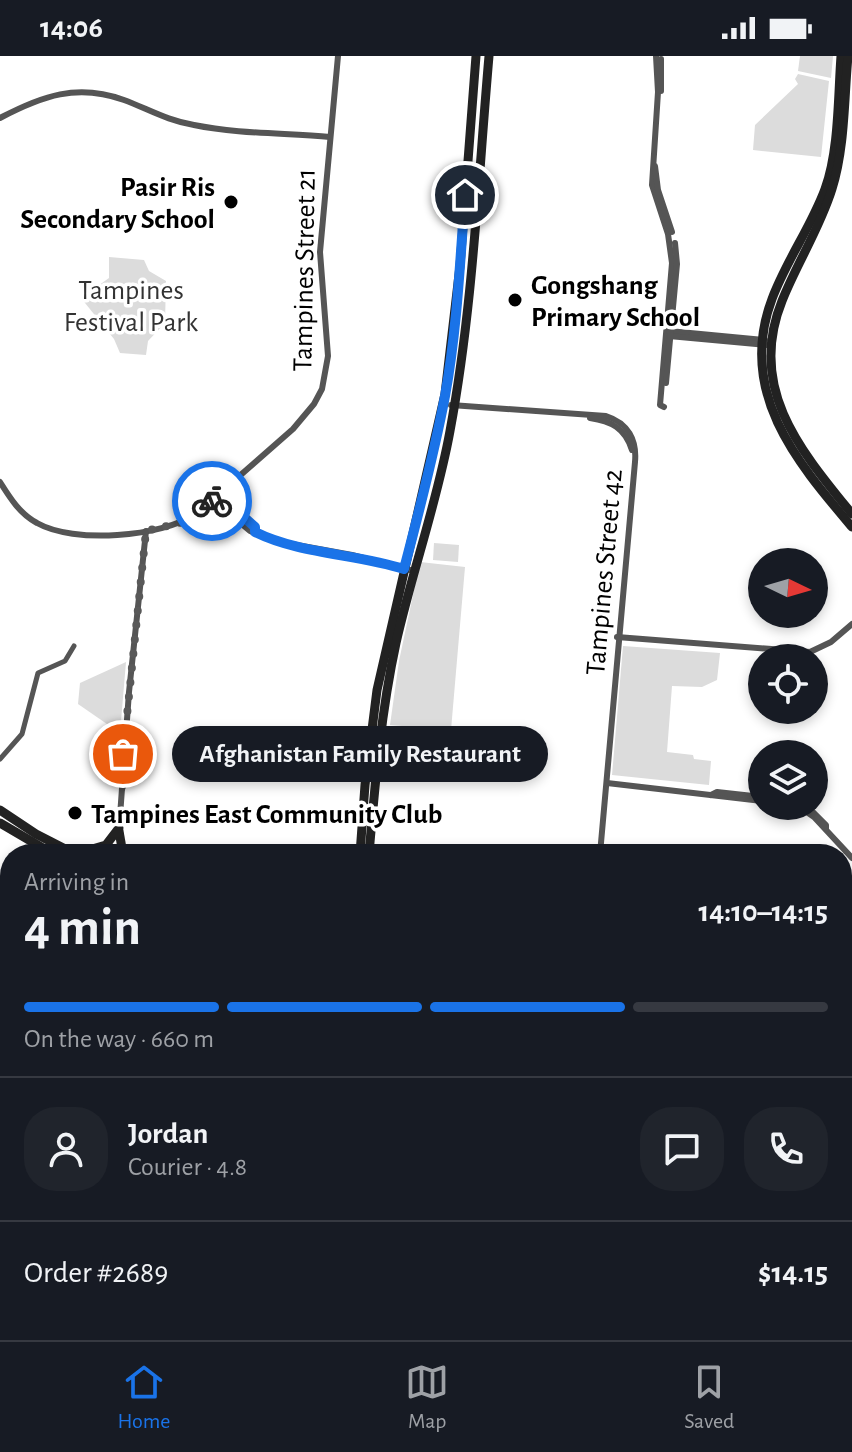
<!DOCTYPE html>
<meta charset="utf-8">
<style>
body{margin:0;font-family:"Alegreya Sans",sans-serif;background:#20242c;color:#f1f3f6;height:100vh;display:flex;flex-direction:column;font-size:30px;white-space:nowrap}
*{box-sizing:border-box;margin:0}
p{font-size:26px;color:#9ea1a6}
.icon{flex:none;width:44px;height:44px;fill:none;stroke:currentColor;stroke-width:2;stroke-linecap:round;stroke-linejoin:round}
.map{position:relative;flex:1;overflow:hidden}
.panel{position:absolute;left:0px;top:788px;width:852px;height:496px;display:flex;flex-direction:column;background:#171b24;border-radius:32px 32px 0 0;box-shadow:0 4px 12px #0003}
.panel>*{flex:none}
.needle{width:52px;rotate:95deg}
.fabs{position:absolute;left:748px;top:492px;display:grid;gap:16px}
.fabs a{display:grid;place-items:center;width:80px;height:80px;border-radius:50%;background:#171b24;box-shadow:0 4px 12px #0003;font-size:40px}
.pin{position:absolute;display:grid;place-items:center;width:68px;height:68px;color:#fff;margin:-34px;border:4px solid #fff;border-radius:50%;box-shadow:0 2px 8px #0007}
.courier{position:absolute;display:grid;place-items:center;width:80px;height:80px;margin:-40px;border:6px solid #1a73e8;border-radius:50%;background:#fff;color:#222;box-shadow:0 2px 10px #0007}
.bubble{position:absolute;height:56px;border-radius:28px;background:#171b24;box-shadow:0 4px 12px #0003;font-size:26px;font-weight:700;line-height:56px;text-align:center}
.headline em{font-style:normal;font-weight:700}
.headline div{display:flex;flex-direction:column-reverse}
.headline{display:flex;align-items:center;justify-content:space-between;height:136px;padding:0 24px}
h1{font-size:52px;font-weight:700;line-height:60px}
.bar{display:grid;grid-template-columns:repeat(4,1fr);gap:12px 8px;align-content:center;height:96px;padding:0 24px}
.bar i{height:10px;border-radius:6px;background:#363941}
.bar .selected{background:#1a73e8}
.bar p{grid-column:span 4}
.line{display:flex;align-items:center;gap:20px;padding:0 24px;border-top:2px solid #363941}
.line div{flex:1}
.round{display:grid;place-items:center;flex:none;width:84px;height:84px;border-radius:32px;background:#20242c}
.status{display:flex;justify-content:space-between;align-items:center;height:56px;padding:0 40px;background:#171b24;direction:ltr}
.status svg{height:22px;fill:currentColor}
.tab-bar{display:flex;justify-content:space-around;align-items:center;height:112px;border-top:2px solid #363941;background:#171b24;font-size:22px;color:#9ea1a6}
.tab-bar a{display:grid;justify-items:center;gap:4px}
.tab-bar .selected{color:#1a73e8}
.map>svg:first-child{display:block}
</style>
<div class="status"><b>14:06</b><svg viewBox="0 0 49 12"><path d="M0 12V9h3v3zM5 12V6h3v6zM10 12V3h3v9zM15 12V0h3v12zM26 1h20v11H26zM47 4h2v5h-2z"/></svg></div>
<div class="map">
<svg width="852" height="1284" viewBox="0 0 852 1284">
<rect width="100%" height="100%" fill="#fff"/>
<g fill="#dcdcdc">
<polygon points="800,0 833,0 831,22 798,15"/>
<polygon points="798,18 829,25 821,101 753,94 755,69 798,28 795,23"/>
<polygon points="109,201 144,204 149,215 166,225 165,267 148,285 146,299 120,297 114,283 81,242 109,222"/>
<polygon points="434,487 459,489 458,506 433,504"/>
<polygon points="420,506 465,511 451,674 390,669 399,605"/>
<polygon points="623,590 720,597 717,624 702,631 672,630 667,696 693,699 694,703 711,705 709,729 612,719"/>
<polygon points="126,606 120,677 78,648 80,627"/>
<polygon points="842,1195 852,1196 852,1242 842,1241"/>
</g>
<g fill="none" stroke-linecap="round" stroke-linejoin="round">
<defs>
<g id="primary">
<polyline points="530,1274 537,1284"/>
<polyline points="545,1274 554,1284"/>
</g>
</defs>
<use href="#primary" stroke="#dbdbdb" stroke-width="14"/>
<polyline stroke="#555" stroke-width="5" points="0,703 22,678 38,617 65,605 74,590"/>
<g stroke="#555" stroke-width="6">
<polyline points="656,0 658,36 652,129 668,178 672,207 660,349 664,351"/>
<polyline points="661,3 661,35"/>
<path d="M0 62C42 40 77 27 124 44 148 53 168 65 194 69 238 78 285 77 330 81"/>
<polyline points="655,110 658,134 672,176"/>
<polyline points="669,275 765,284"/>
<polyline points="669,280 766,289"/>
<polyline points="666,327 677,208 675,187"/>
<path d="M451 349 606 360C628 367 637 384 635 406L600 798"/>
<path d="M590 362C611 365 625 372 632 394"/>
<path d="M0 426C10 442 20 458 37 467 74 488 161 481 196 458L293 373 314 348 322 333 328 300 320 196 338 0"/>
<polyline points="219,439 255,471 255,476"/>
<polyline points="213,444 250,475 275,485 352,499 414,515"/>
<polyline points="617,581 810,596 831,586 852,568"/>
<polyline points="607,727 762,745"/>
<polyline points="122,733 125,726 129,677"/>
<polyline points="711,739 717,736 762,741"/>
<polyline points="798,750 814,761 852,802"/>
<polyline points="812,755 826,769 826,773"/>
<polyline points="119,774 129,636 146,475"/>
<polyline points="0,1082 10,1083"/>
<polyline points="842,1148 852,1139"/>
<polyline points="74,1284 74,1274"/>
<polyline points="341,1284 354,1274"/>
</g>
<g stroke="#222" stroke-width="9">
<path d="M841 0C838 41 839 95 825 133 811 171 786 205 772 243 737 336 796 405 852 471"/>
<path d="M848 0C844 43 845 92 832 133 820 172 797 207 782 245 747 332 800 394 852 458"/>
<polyline points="0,754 36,778 75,798"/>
<polyline points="0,767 53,798"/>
<polyline points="119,775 123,798"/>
<polyline points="75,798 106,789 119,772"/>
<polyline points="360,798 365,729 377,634 445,338 460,210 476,0"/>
<path d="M369 798C375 728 381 656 396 587 412 516 437 447 450 375 473 252 478 125 489 0"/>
<polyline points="842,860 852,852"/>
</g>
<use href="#primary" stroke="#000" stroke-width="10"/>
</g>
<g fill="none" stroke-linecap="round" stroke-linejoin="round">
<polyline stroke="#595959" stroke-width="8" stroke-dasharray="0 14.4" points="123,698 146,475 183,466 212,445"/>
<path stroke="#1a73e8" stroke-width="10" d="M212 445 219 439 255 471V476C299 498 357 498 404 513 419 456 434 398 445 340 457 274 460 206 465 139"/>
</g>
<g fill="#000" stroke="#fff" stroke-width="3">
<circle cx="231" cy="146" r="8"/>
<circle cx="515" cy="244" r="8"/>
<circle cx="75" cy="757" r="8"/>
</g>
<g text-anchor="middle" stroke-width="7" stroke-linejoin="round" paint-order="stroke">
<g font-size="28" font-weight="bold" fill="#000" stroke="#fff" text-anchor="start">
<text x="215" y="140" text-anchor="end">Pasir Ris<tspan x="215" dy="32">Secondary School</tspan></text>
<text x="531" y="238">Gongshang<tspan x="531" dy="32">Primary School</tspan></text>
<text x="91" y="767">Tampines East Community Club</text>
</g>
<g font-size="28" fill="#000" stroke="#fff">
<text transform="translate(303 214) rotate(-89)" y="10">Tampines Street 21</text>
<text transform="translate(603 516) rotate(-85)" y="10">Tampines Street 42</text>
</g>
<g font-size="28" fill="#333" stroke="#fff">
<text x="131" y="243">Tampines<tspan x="131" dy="32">Festival Park</tspan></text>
</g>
</g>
</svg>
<div class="fabs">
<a><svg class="needle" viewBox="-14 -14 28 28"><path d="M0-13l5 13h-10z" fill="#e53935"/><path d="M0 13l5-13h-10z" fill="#9ea1a6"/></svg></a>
<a><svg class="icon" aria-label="locate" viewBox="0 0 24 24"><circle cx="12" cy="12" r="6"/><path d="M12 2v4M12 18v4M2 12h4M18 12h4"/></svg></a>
<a><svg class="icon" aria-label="layers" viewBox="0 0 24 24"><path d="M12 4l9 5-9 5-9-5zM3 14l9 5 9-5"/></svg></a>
</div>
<div class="pin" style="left:123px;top:698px;background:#ea580c"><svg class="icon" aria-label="bag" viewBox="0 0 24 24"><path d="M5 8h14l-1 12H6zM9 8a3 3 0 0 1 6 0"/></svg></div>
<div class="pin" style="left:465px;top:139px;background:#1f2937"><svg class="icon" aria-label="home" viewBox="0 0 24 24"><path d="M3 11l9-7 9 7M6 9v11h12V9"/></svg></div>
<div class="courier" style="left:212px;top:445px"><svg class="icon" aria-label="bike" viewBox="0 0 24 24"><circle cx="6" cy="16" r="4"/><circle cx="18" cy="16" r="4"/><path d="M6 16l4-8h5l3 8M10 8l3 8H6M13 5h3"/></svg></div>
<div class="bubble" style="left:172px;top:670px;width:376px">Afghanistan Family Restaurant</div>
<section class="panel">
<div class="headline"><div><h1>4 min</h1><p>Arriving in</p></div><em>14:10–14:15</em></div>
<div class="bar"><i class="selected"></i><i class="selected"></i><i class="selected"></i><i></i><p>On the way · 660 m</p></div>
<div class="line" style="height:144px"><a class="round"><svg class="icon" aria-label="person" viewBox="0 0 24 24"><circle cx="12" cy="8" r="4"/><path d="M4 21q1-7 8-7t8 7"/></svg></a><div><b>Jordan</b><p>Courier · 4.8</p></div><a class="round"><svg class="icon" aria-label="chat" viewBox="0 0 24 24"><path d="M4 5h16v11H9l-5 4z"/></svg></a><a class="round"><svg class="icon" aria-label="phone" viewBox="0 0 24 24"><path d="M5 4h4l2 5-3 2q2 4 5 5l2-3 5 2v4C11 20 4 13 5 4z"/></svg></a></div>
<div class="line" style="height:104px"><div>Order #2689</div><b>$14.15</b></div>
</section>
</div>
<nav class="tab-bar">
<a class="selected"><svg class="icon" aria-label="home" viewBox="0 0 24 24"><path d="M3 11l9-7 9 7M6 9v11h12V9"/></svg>Home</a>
<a><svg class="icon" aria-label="map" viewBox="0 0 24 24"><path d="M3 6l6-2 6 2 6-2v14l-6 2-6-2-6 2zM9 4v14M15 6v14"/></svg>Map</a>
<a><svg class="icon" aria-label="saved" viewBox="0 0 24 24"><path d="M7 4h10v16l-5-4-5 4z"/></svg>Saved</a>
</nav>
